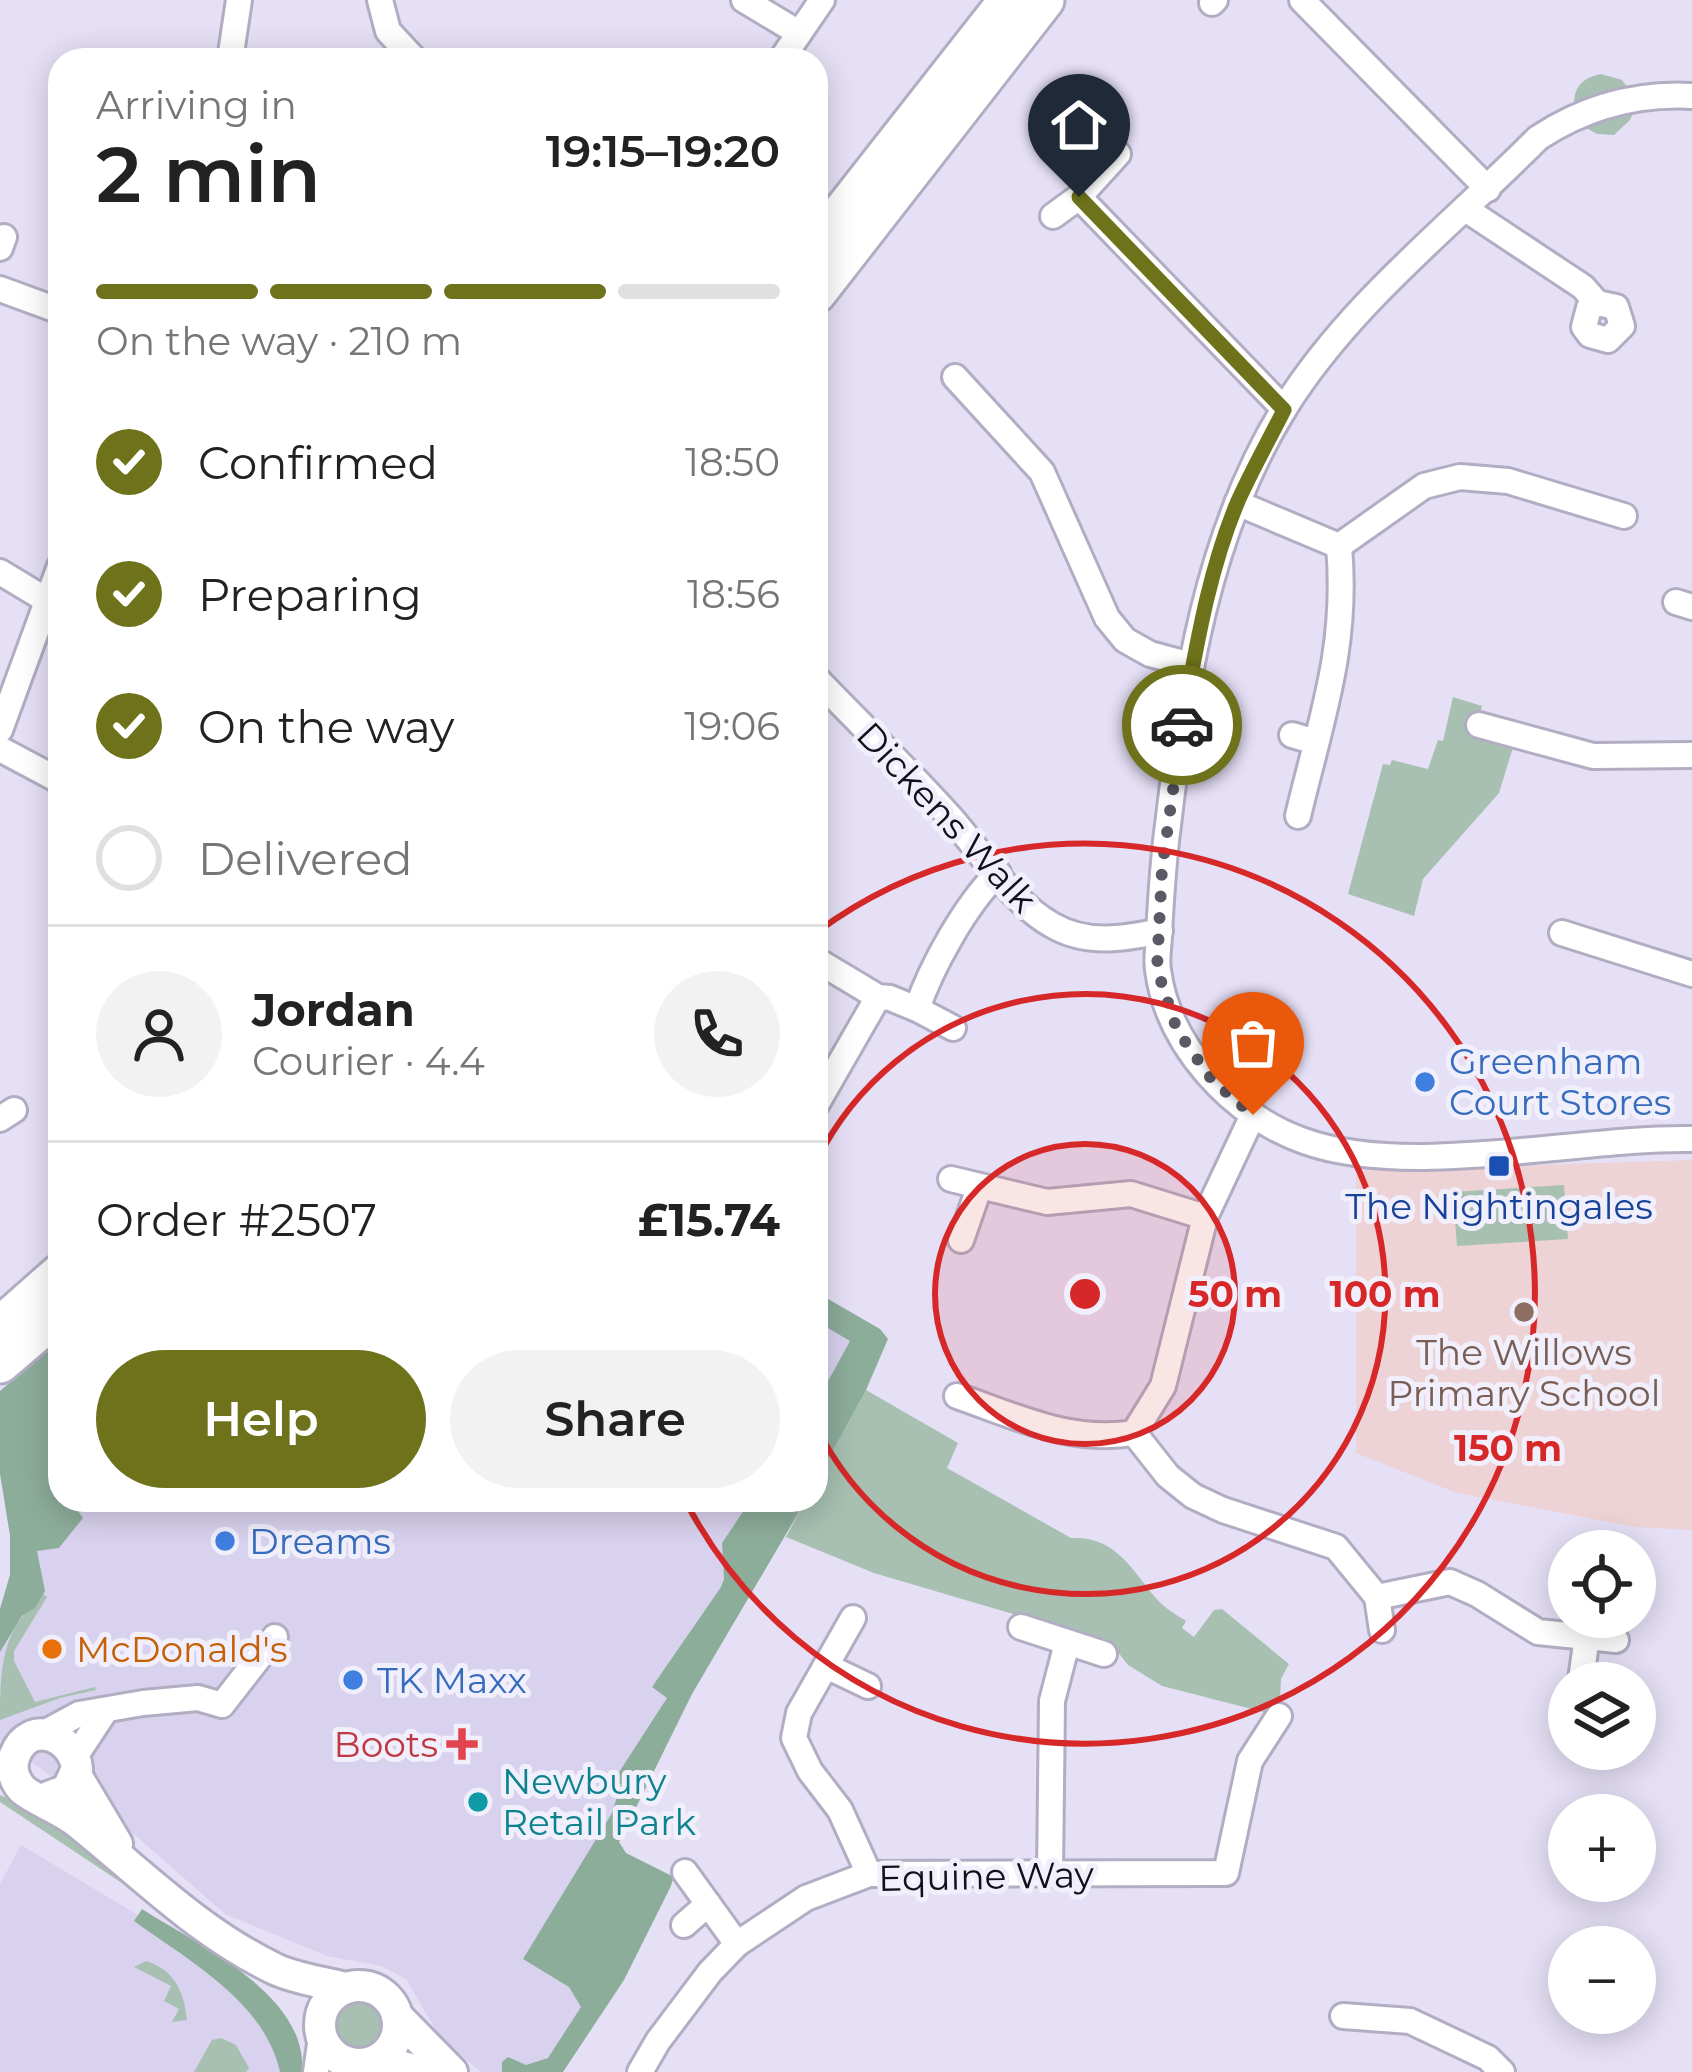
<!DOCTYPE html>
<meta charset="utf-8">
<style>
body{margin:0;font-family:Montserrat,sans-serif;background:#f2f2f2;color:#222;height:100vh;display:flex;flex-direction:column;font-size:45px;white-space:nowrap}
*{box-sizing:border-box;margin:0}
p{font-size:39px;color:#767676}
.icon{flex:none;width:66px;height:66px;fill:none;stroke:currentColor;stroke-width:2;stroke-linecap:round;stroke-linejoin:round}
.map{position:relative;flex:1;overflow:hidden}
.drawer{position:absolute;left:48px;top:48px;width:780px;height:1464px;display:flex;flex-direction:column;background:#fff;border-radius:36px;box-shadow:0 6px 30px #0003}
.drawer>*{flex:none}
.tools{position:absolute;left:1548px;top:1530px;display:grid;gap:24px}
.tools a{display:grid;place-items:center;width:108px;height:108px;border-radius:50%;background:#fff;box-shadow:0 6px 30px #0003;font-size:60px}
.pin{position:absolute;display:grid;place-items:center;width:102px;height:102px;color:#fff;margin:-123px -51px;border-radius:50% 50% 50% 0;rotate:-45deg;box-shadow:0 0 12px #0007}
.pin .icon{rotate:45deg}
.courier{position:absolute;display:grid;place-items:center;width:120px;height:120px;margin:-60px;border:9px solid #6e731b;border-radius:50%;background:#fff;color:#222;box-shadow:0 3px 15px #0007}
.overview em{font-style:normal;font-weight:600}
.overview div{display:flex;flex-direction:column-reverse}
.overview{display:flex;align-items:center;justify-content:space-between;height:204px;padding:0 48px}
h1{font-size:78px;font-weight:600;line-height:90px}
.bar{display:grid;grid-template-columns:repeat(4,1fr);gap:18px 12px;align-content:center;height:144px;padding:0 48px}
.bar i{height:15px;border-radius:9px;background:#e0e0e0}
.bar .current{background:#6e731b}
.bar p{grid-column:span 4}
.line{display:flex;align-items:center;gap:30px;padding:0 48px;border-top:3px solid #e0e0e0}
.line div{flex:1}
.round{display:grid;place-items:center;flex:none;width:126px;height:126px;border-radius:63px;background:#f2f2f2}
ol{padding:0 48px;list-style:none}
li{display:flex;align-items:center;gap:36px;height:132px}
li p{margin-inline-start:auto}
li .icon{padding:12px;border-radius:50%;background:#6e731b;color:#fff;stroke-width:4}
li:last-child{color:#767676}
li i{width:66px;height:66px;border:6px solid #e0e0e0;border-radius:50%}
.cta{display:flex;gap:24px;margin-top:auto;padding:24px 48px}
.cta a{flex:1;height:138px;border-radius:72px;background:#6e731b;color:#fff;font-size:48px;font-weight:600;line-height:138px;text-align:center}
.cta a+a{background:#f2f2f2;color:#222}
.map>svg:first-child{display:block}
</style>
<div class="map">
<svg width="1692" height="2072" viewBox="0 0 1692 2072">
<rect width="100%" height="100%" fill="#e6e0f6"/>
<g fill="#d9d2ef">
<polygon points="816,1304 876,1337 816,1455"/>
<polygon points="60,1440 60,1500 793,1500 608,1842 654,1909 561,2072 481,2072 441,2039 406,1979 381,1966 327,1956 225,1914 136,1836 0,1740 0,1609 10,1575 10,1535 5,1510"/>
<polygon points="21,1845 136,1914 244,1990 290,2072 0,2072 0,1884"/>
</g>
<polygon fill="#edd2d6" points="1692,1160 1692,1530 1635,1527 1457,1493 1356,1453 1356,1171"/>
<g fill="#a7c0b2">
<path d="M1601 74 1622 80 1628 88 1574 104C1574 86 1583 78 1601 74Z"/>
<polygon points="1635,109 1630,120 1614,135 1597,134 1581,125"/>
<polygon points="1453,697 1482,706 1473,738 1514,744 1499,793 1423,879 1414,916 1348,894 1383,764 1390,765 1392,760 1428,769 1438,740 1443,741"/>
<polygon points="1564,1185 1568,1239 1457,1246 1453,1192"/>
<path d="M866 1390 958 1443 947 1468 1071 1538C1115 1536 1130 1567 1155 1597 1163 1607 1175 1614 1186 1621L1182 1628 1194 1637 1214 1610 1222 1609 1289 1664 1281 1679 1279 1716 1162 1686 1128 1665 1111 1643 874 1573 786 1537 806 1500H816V1482Z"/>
<path d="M43 1594 47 1597 14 1651V1661L35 1702 95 1687 96 1690 60 1698 0 1720C0 1684 0 1644 23 1616 31 1608 37 1605 43 1594Z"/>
<polygon points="0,1795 51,1816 90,1845 137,1893 0,1802"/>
<path d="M146 1961C175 1970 184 1992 187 2020L172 2022 179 2009 164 2001 171 1986 134 1967Z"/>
<circle cx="361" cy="2022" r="25"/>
<polygon points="221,2038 236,2045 249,2068 246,2072 194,2072 212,2040"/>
</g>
<g fill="#8dad9b">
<polygon points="816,1292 880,1329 888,1339 866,1390 816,1482 816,1403 850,1341 816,1321"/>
<polygon points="60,1340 60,1440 49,1456 56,1461 60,1500 70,1500 83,1518 59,1548 37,1551 45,1591 35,1608 22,1616 0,1652 0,1609 10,1575 10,1535 0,1474 0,1391"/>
<polygon points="751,1500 806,1500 692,1694 619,1842 626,1853 674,1877 670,1888 624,1980 563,2072 502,2072 502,2062 508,2057 526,2065 548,2058 581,2007 569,1987 523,1959 612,1813 621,1784 614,1780 667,1698 652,1687 721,1587 724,1579 722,1543"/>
<path d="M142 1909C198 1945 308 1994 302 2072H280C265 2002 189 1961 134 1921Z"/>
</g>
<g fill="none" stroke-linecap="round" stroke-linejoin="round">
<defs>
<g id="minor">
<polyline points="380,0 388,31 415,60"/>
<polyline points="744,0 799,33"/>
<polyline points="1302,0 1488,189"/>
<polyline points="1212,3 1215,0"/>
<polyline points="230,60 239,0"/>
<polyline points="781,60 822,0"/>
<path d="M1692 96C1637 93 1584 108 1538 138 1452 225 1349 304 1284 409 1207 534 1185 682 1168 825 1163 862 1161 897 1159 934 1159 945 1156 959 1158 970 1168 1046 1233 1116 1304 1141 1409 1179 1577 1137 1692 1139"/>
<polyline points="1079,197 1284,409"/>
<polyline points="1467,210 1583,287 1597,303 1616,307 1622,326 1608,340 1590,335 1584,327 1589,308 1597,303"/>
<polyline points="1053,216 1079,197 1118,154"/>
<polyline points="0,248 4,237"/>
<polyline points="0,289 60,311"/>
<polyline points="955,377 1042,472 1107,618 1125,640 1150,654 1191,665"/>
<polyline points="1237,503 1339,546 1424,486 1460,477 1508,481 1624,516"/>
<polyline points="0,572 48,601"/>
<polyline points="1676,602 1692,607"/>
<path d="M816 678C861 725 908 770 951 818 982 853 1011 902 1052 925 1086 945 1123 939 1160 931"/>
<polyline points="1479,725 1593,756 1692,755"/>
<polyline points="0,730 60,566"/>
<polyline points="1292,735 1316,742"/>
<polyline points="0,749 60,781"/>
<path d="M1298 816C1321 719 1348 648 1339 546"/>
<polyline points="1562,933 1692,974"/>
<path d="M816 964H823L878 997 890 998 917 1009C931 967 966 904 998 873"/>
<polyline points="917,1009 953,1028"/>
<polyline points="816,1105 878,997"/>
<polyline points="0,1119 14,1110"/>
<polyline points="951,1179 1047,1202 1131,1194 1205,1217"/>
<polyline points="961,1240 979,1188"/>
<path d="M957 1396C1018 1417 1068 1443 1134 1433L1163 1386 1205 1217 1253 1115"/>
<polyline points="1134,1433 1168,1476 1193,1496 1223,1510 1336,1547 1377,1597 1450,1582 1477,1594 1538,1632 1616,1640"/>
<polyline points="1377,1597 1382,1630"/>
<polyline points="853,1618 799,1713 794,1738 810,1771 840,1810 869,1874"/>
<polyline points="1021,1627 1104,1654"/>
<polyline points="826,1666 868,1686"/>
<polyline points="1581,1680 1587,1636"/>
<polyline points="42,1734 79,1714 143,1703 198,1698 222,1705 275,1637"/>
<polyline points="75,1757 104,1713"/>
<polyline points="685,1872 737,1944"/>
<polyline points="1050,1873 1052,1701 1067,1643"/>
<polyline points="684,1925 708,1904"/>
<polyline points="1343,2016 1410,2021 1488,2058 1502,2072"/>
<polyline points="316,2072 321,2037"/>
<polyline points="346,2072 356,2065"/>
<polyline points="640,2072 658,2041 710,1972 737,1944 806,1898 869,1874 1226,1873 1250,1761 1279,1716"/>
</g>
<g id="tertiary">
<polyline points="76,1775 117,1844"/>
<path d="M43 1799 67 1790 77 1769C74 1736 29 1718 15 1755 10 1767 14 1780 22 1789 34 1800 61 1809 77 1822 142 1874 198 1932 275 1969 296 1979 323 1982 345 1988"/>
<circle cx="359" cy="2025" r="39"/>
<polyline points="397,2016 452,2072"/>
<polyline points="379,2060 420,2072"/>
</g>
<g id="trunk">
<polyline points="816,246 1009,0"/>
<polyline points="816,293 1044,0"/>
<polyline points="0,1327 60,1274"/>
<polyline points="0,1363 60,1312"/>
</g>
</defs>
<use href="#minor" stroke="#b2adc2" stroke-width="30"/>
<use href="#tertiary" stroke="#b2adc2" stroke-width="36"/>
<use href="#trunk" stroke="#b2adc2" stroke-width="45"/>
<use href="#minor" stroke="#fff" stroke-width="24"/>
<use href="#tertiary" stroke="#fff" stroke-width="30"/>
<use href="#trunk" stroke="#fff" stroke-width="39"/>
</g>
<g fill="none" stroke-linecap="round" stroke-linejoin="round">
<polyline stroke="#5c5965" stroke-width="12" stroke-dasharray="0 21.6" points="1182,725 1162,869 1157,969 1177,1030 1212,1080 1253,1115"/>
<path stroke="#6e731b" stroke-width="15" d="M1079 197 1284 410C1269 440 1252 470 1238 501 1208 572 1196 649 1182 725"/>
</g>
<circle cx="1085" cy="1294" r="150" fill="#d62828" fill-opacity=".12"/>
<g fill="none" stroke="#d62828" stroke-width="6">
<circle cx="1085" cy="1294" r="150"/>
<path d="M817 1160A300 300 0 1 1 817 1428"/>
<path d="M817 932A450 450 0 1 1 686 1502"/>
</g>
<g fill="#3f7fe0" stroke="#f2effc" stroke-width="4.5">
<circle cx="1425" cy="1082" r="12"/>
<circle cx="225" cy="1541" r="12"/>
<circle cx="353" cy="1680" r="12"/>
</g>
<rect fill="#1a4fb4" stroke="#f2effc" stroke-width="4.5" x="1487" y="1154" width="24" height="24" rx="6"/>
<circle fill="#8d6e63" stroke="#f2effc" stroke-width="4.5" cx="1524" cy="1312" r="12"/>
<circle fill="#e8710a" stroke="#f2effc" stroke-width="4.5" cx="52" cy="1649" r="12"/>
<path fill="#e0444e" stroke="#f2effc" stroke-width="4.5" d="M456 1726h12v12h12v12h-12v12h-12v-12h-12v-12h12z"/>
<circle fill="#0f9aa8" stroke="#f2effc" stroke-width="4.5" cx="478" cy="1802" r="12"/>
<g text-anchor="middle" stroke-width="10" stroke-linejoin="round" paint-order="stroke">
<g font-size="36" fill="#111017" stroke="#f2effc">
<text transform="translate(947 817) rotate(47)" y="13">Dickens Walk</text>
<text transform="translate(986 1876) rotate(-1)" y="13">Equine Way</text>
</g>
<g font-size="36" fill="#366cbe" stroke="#f2effc" text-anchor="start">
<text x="1449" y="1074">Greenham<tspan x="1449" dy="41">Court Stores</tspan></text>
<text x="249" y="1554">Dreams</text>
<text x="377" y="1693">TK Maxx</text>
</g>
<g font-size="36" fill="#164399" stroke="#f2effc">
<text x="1499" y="1219">The Nightingales</text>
</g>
<g font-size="36" fill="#785e54" stroke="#f2effc">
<text x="1524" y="1365">The Willows<tspan x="1524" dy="41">Primary School</tspan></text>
</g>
<g font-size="36" fill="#c56008" stroke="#f2effc" text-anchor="start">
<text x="76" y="1662">McDonald's</text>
</g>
<g font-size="36" fill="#be3a42" stroke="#f2effc" text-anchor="end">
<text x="438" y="1757">Boots</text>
</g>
<g font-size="36" fill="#0d838f" stroke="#f2effc" text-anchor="start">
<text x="502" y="1794">Newbury<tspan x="502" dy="41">Retail Park</tspan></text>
</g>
</g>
<circle cx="1085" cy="1294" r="18" fill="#d62828" stroke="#f2effc" stroke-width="6"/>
<g font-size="36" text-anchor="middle" font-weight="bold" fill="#d62828" stroke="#f2effc" stroke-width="10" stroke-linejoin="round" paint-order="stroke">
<text x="1235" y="1307">50 m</text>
<text x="1385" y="1307">100 m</text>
<text x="1508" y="1461">150 m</text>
</g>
</svg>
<div class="tools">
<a><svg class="icon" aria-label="locate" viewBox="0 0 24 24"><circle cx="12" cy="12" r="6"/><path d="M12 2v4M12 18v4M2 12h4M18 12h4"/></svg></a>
<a><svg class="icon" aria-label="layers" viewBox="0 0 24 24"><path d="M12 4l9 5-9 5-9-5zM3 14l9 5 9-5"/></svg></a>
<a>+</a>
<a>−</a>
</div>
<div class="pin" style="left:1253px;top:1115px;background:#ea580c"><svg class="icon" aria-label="bag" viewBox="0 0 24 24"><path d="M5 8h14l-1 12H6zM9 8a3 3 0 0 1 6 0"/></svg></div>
<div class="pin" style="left:1079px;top:197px;background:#1f2937"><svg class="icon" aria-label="home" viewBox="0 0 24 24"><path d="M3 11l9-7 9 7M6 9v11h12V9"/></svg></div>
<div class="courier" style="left:1182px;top:725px"><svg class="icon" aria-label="car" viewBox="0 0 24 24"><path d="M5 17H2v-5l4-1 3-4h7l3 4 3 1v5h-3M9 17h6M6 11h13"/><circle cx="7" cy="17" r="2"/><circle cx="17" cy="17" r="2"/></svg></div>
<section class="drawer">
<div class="overview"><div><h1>2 min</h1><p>Arriving in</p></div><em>19:15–19:20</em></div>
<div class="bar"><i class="current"></i><i class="current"></i><i class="current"></i><i></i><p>On the way · 210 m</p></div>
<ol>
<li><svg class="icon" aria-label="check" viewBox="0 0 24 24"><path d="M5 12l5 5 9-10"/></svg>Confirmed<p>18:50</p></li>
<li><svg class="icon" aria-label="check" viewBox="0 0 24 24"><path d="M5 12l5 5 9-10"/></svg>Preparing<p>18:56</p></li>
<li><svg class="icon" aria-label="check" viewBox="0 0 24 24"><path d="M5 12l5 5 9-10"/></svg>On the way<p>19:06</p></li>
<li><i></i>Delivered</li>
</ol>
<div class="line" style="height:216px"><a class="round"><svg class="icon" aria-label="person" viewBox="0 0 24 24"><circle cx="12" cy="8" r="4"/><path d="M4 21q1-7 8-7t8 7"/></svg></a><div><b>Jordan</b><p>Courier · 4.4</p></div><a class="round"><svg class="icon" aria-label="phone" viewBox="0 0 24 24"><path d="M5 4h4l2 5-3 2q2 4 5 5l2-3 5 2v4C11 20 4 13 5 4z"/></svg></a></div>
<div class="line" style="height:156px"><div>Order #2507</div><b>£15.74</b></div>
<div class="cta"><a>Help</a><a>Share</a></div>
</section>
</div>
